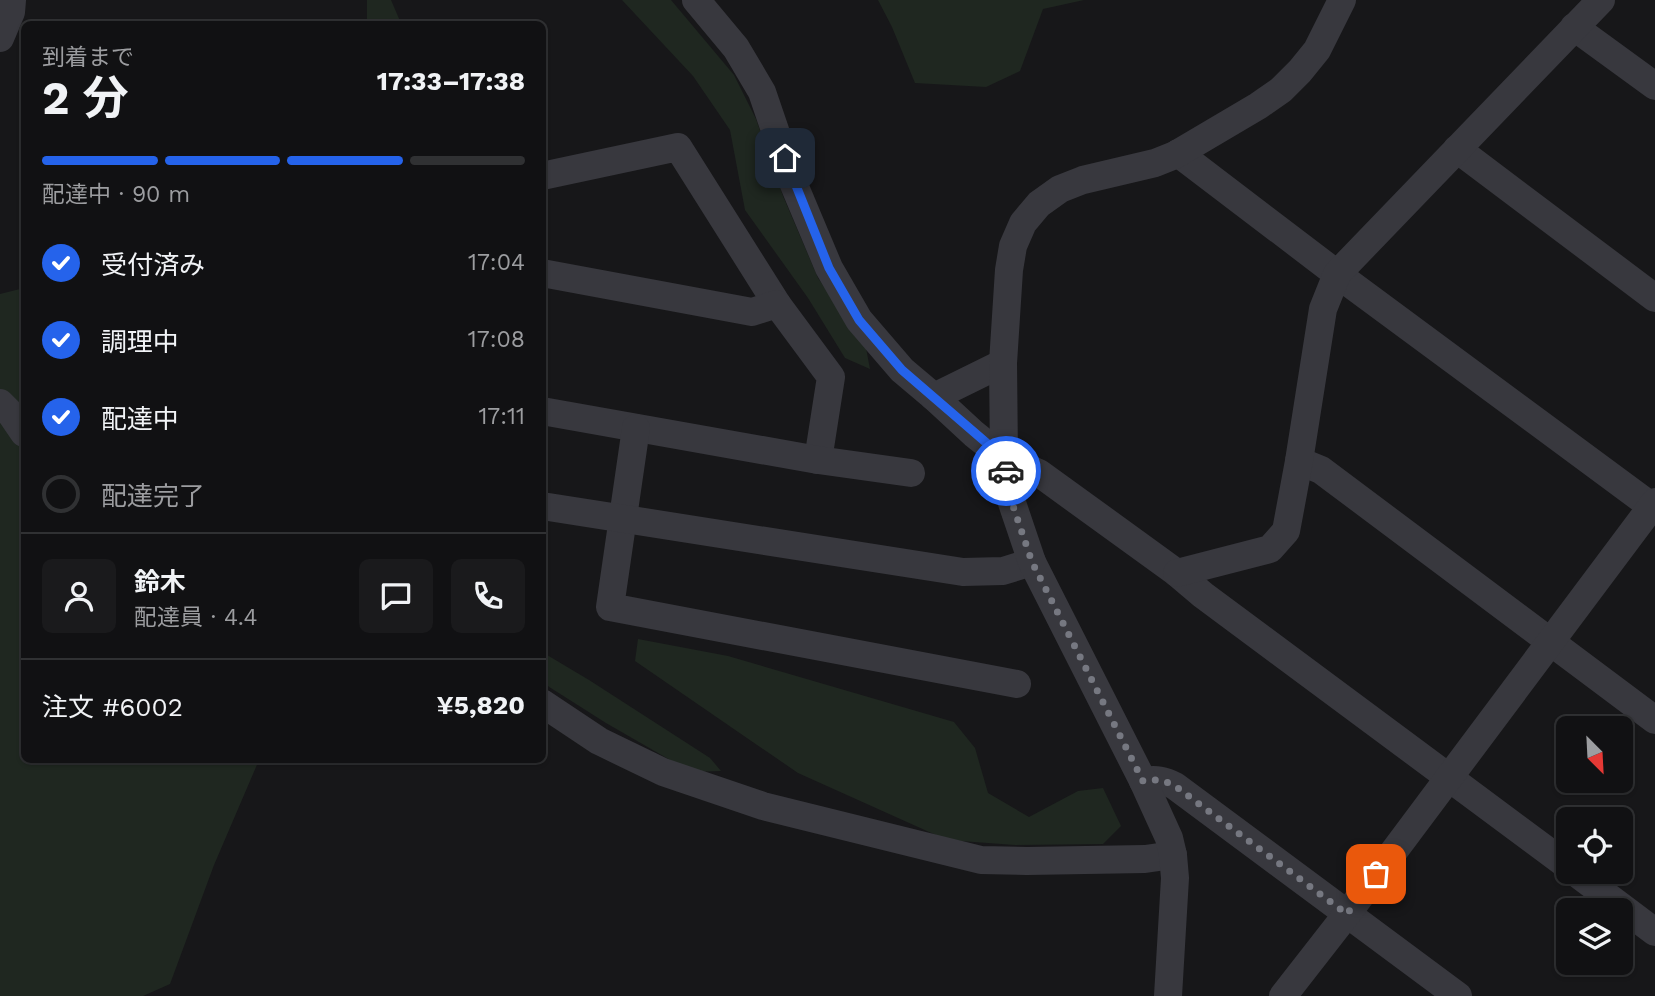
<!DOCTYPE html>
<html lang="ja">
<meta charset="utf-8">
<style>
body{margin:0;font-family:"Work Sans","Noto Sans JP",sans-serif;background:#1a1a1c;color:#f1f3f6;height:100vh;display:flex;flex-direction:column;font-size:26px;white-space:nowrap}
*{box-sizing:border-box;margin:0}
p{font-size:23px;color:#9c9da0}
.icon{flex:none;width:38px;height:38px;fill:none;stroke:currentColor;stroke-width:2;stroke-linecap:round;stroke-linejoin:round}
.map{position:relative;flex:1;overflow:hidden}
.side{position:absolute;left:21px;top:21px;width:525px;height:742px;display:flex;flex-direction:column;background:#111113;border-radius:10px;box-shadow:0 2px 5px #0004,0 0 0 2px #303133}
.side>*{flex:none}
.needle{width:46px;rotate:156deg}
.tools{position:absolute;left:1556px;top:716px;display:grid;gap:14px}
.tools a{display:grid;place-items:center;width:77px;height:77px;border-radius:10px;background:#111113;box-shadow:0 2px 5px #0004,0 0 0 2px #303133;font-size:35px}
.pin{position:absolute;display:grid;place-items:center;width:60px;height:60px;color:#fff;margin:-30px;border-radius:14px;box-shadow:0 4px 10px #0006}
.courier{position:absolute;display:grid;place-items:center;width:70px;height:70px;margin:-35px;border:5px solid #2563eb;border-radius:50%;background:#fff;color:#222;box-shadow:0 2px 9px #0007}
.overview em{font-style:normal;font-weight:700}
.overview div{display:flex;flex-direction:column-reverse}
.overview{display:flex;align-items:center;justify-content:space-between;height:119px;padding:0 21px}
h1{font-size:46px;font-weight:700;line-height:52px}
.bar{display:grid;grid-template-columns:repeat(4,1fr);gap:10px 7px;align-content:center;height:84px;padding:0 21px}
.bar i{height:9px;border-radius:5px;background:#303133}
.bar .on{background:#2563eb}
.bar p{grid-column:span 4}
.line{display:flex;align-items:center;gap:18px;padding:0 21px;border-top:2px solid #303133}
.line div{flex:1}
.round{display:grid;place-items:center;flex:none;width:74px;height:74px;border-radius:10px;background:#1a1a1c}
ol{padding:0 21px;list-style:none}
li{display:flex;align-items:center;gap:21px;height:77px}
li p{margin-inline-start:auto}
li .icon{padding:7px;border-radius:50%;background:#2563eb;color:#fff;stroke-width:4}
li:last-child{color:#9c9da0}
li i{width:38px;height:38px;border:4px solid #303133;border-radius:50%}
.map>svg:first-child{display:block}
</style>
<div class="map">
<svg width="1655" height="996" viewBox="0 0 1655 996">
<rect width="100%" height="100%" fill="#171719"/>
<g fill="#1f2720">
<polygon points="367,0 391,0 400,21 405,24 367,24"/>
<polygon points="622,0 671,0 734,75 756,119 783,196 818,278 866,348 870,369 845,358 808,298 745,210 730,130 693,76"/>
<polygon points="878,0 1084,0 1043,9 1020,71 986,87 915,83 892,27"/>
<polygon points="24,288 24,760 259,760 214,865 170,984 143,996 0,996 0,294"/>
<polygon points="638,639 728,656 954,722 975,748 988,793 1029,817 1078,791 1103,788 1121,826 1103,844 1015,845 947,840 798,773 635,661"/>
<polygon points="542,652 589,680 710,758 721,771 691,772 606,723 543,683"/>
</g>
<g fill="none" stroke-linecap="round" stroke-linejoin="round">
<g stroke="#38383e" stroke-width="28">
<polyline points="696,0 736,48 762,92 792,180 829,268 859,320 902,370 934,397 974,434 1004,458 1039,473 1177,573 1203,595 1568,866"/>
<polyline points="1574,27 1655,86"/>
<polyline points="0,38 11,12 12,0"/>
<polyline points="1457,149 1655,298"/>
<polyline points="1178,153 1337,274 1655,509"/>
<polyline points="542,176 678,147 777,304"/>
<polyline points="542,273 752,312 777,304 831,377 818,460"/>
<polyline points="934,397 1003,363"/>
<polyline points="0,403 11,414 24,433"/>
<polyline points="542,411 818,460 911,473"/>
<polyline points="636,428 610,607 1017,684"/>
<polyline points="1299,461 1321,470 1655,720"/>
<polyline points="542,506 963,572 1003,571 1032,562"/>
<polyline points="1177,573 1270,549 1286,531 1299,461 1323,309 1337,274 1601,0"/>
<polyline points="542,703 599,741 663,772 763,806 981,860 1027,861 1145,859 1173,855"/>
<path d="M1143 781C1156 779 1164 780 1175 786L1458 996"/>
<polyline points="1575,872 1655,932"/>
<polyline points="1168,996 1175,878 1173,855 1169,838 1143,781 1032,562 1008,491 1004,458 1003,363 1009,270 1013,246 1023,223 1039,204 1060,189 1083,180 1155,163 1175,155 1258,106 1281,90 1300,71 1317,50 1342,0"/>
<polyline points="1283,996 1347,914 1655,502"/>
</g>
</g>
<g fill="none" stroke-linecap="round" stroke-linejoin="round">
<path stroke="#767881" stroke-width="7" stroke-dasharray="0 12.6" d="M1006 471 1008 491 1032 562 1143 781C1156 779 1164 780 1175 786L1347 914 1376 874"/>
<polyline stroke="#2563eb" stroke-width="9" points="785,158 829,268 859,320 902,370 1004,458 1006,471"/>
</g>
</svg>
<div class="tools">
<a><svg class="needle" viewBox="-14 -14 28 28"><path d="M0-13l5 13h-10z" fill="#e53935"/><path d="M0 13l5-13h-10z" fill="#9c9da0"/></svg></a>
<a><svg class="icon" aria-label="locate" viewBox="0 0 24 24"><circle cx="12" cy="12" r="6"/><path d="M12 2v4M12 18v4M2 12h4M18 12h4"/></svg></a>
<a><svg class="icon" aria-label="layers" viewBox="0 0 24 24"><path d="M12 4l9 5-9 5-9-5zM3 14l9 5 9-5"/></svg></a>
</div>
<div class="pin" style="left:1376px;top:874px;background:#ea580c"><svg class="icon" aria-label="bag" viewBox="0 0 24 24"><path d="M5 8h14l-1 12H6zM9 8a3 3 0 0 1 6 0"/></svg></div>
<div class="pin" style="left:785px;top:158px;background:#1f2937"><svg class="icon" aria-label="home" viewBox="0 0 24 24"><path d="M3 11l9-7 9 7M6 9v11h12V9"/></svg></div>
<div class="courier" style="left:1006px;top:471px"><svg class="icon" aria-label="car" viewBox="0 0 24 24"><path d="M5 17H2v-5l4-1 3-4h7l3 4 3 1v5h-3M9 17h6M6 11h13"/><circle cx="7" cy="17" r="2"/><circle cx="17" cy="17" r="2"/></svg></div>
<section class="side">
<div class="overview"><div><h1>2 分</h1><p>到着まで</p></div><em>17:33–17:38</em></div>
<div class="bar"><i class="on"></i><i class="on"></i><i class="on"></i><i></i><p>配達中 · 90 m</p></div>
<ol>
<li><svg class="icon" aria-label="check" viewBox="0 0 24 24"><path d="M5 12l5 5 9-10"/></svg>受付済み<p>17:04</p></li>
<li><svg class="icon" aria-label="check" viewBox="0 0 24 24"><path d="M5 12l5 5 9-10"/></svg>調理中<p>17:08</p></li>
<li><svg class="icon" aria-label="check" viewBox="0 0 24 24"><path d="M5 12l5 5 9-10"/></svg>配達中<p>17:11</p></li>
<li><i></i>配達完了</li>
</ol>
<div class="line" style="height:126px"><a class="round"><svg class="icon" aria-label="person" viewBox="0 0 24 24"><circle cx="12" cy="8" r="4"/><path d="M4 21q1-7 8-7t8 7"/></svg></a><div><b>鈴木</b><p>配達員 · 4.4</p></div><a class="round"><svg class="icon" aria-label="chat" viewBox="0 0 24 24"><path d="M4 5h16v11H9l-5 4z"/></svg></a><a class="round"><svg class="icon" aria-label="phone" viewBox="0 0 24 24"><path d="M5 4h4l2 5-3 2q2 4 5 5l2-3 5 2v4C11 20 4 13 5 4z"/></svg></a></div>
<div class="line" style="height:91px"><div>注文 #6002</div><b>¥5,820</b></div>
</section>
</div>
